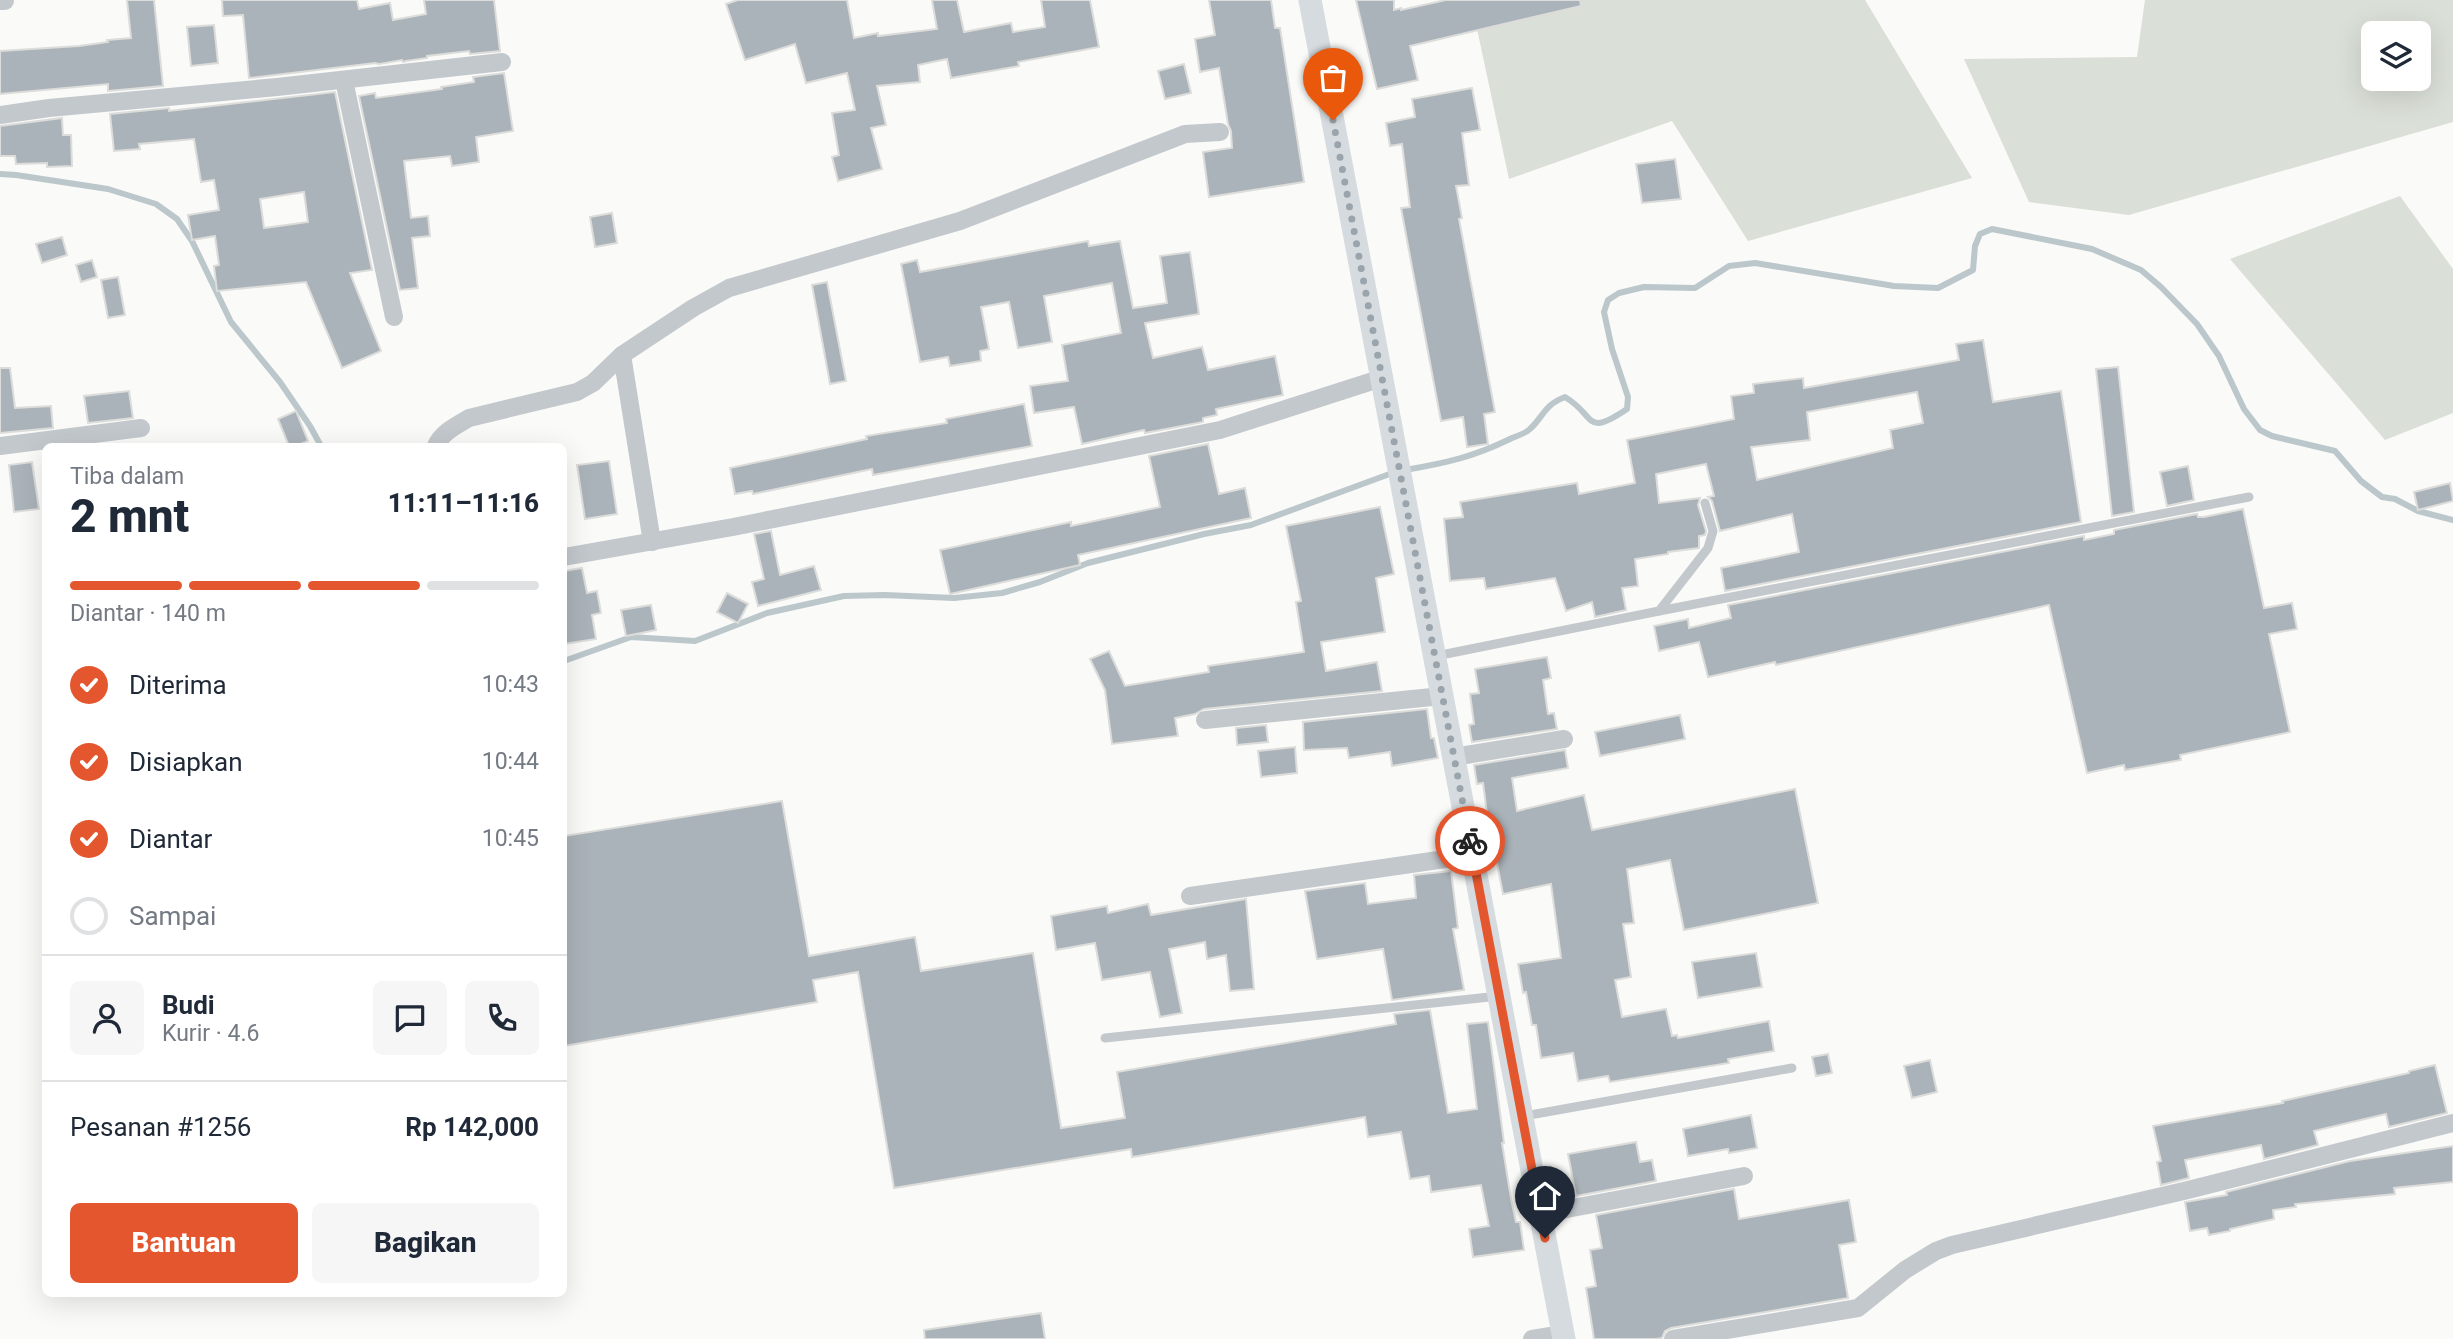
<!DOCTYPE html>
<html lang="id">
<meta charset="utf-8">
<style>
body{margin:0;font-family:Roboto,sans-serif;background:#f6f6f7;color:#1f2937;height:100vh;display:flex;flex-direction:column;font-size:26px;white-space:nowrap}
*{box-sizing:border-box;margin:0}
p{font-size:23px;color:#747a83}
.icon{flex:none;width:38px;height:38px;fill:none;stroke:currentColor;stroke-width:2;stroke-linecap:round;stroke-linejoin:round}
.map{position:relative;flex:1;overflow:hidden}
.panel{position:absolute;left:42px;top:443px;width:525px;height:854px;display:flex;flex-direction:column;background:#fff;border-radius:10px;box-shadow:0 7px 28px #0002}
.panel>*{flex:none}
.fabs{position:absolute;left:2361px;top:21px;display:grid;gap:14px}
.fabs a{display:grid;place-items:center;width:70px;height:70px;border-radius:10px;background:#fff;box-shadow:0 7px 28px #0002;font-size:35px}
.pin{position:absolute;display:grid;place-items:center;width:60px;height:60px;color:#fff;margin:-72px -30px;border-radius:50% 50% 50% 0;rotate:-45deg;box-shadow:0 0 7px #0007}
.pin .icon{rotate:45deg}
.courier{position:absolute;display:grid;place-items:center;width:70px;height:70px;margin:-35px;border:5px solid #e4572e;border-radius:50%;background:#fff;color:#222;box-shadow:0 2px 9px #0007}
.headline em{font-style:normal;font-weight:800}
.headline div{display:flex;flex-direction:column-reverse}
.headline{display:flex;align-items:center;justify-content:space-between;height:119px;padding:0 28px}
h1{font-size:46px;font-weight:800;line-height:52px}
.bar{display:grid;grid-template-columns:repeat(4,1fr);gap:10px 7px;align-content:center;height:84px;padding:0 28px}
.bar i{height:9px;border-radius:5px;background:#e0e1e3}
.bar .current{background:#e4572e}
.bar p{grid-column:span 4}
.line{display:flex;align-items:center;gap:18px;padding:0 28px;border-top:2px solid #e0e1e3}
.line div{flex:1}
.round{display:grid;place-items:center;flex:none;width:74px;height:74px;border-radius:10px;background:#f6f6f7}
ol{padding:0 28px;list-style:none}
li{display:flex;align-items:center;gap:21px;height:77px}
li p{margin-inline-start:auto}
li .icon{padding:7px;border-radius:50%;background:#e4572e;color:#fff;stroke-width:4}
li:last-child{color:#747a83}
li i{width:38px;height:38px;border:4px solid #e0e1e3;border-radius:50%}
.button{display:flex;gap:14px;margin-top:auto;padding:14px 28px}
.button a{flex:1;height:80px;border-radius:10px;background:#e4572e;color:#fff;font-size:28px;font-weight:800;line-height:80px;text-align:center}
.button a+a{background:#f6f6f7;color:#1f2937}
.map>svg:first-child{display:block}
</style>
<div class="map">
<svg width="2453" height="1339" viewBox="0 0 2453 1339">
<rect width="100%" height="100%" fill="#fafaf8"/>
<g fill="#dadfd7" fill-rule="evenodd">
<polygon points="1526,0 1865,0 1972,178 1748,241 1672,121 1509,179 1473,10"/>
<path d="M2145 0H2453V122L2129 215 2029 202 1964 59 2137 57ZM2373 33H2418V79H2373Z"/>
<polygon points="2400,196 2453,269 2453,413 2385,440 2230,259"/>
</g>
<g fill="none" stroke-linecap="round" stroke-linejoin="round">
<g stroke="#bbc7cb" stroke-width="6">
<polyline points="0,174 16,175 108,189 156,204 177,219 192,241 231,322 280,382 310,426 321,446"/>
<path d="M1405 470C1446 463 1473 457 1510 439 1516 436 1525 434 1530 429 1544 416 1544 405 1565 397 1597 416 1584 438 1627 409L1628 397 1612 349 1604 312 1608 300 1619 293 1644 287 1695 288 1729 266 1755 263 1894 286 1938 288 1973 270 1975 246 1980 234 1992 229 2092 249 2141 270 2161 287 2197 324 2219 356 2244 409 2260 430 2272 436 2335 451 2361 481 2382 497 2395 499 2418 511 2453 520"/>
<polyline points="564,661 631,637 695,641 767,613 844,596 885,595 954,598 1002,593 1040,582 1088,563 1204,534 1251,525 1395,472"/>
</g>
</g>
<g fill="#aab3b9" stroke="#dcdcda" stroke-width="2" fill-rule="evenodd">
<polygon points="127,0 154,0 163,86 108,91 108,84 0,94 0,51 79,46 108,42 107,40 131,38"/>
<polygon points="222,0 357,0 359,9 390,3 393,20 426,14 424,0 494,0 500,51 470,54 469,51 427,56 427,58 406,61 403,62 402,60 379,64 375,63 249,78 243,15 223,16"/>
<polygon points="738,0 847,0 854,38 878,33 878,36 937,29 932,0 957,0 964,32 1011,23 1013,32 1045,27 1041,0 1090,0 1099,47 1018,62 1019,66 951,78 947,59 918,65 920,82 877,86 886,125 871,128 882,169 838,181 832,157 839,155 832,113 855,110 847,73 806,83 795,44 745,60 726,4"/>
<polygon points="1209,0 1271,0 1275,28 1280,28 1304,182 1209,197 1203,152 1232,148 1231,131 1228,124 1219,68 1200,72 1195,39 1215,35"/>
<polygon points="1356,0 1394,0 1394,10 1401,8 1401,10 1446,0 1580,0 1581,6 1410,46 1418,80 1377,89"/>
<polygon points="214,25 218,63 191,66 187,27"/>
<polygon points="1184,64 1191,93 1165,99 1158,71"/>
<polygon points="504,73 513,131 476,137 479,162 452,166 450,156 404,161 411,218 428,216 430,236 412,238 418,288 400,290 359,96 375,93 376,98 442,89 441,87 474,82 473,77"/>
<polygon points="1472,88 1480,130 1462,133 1469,185 1456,186 1462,218 1459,219 1495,412 1484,414 1488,444 1467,447 1463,417 1441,421 1401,208 1410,207 1402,144 1390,146 1386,123 1415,117 1412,99"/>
<path d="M335 92 372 270 350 273 381 351 342 368 306 282 217 291 214 266 219 265 215 236 192 240 188 215 219 210 214 180 201 182 194 139 139 144 140 149 114 151 110 114 169 108V111ZM304 192 308 222 264 228 260 199Z"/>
<polygon points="62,118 63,135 71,135 72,166 47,167 47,163 16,164 15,156 0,156 0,126"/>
<polygon points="1675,159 1681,199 1642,203 1636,164"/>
<polygon points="612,213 617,243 595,247 590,217"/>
<polygon points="62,237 67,255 42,263 36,244"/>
<polygon points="1088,241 1089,246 1120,241 1133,308 1167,303 1160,256 1190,252 1199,314 1145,323 1153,358 1202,347 1208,370 1275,356 1283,395 1216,409 1217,415 1203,418 1203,422 1145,433 1144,430 1082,444 1074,407 1034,413 1030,386 1068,381 1062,345 1121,333 1112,283 1044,296 1052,342 1018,348 1009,302 981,307 989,349 980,351 981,361 950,366 948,357 920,362 901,264 917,260 920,272"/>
<polygon points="92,260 97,277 81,282 76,265"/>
<polygon points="118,277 125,315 108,318 101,280"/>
<polygon points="827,282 846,381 830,384 812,285"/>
<path d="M1983 340 1993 402 2061 391 2081 522 1725 591 1721 568 1799 552 1792 514 1720 531 1712 501 1708 497 1714 496 1706 464 1656 474 1659 503 1700 498 1698 505 1706 531 1705 535 1699 536V548L1668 552V554L1635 559 1638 586 1622 588 1626 610 1595 617 1592 602 1566 611 1555 578 1486 589 1484 578 1450 581 1444 519 1463 517 1460 502 1577 483 1579 494 1635 483 1627 440 1734 419 1731 396 1754 393 1753 384 1803 378 1804 388 1959 360 1956 344ZM1917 392 1923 423 1890 430 1893 448 1757 480 1751 447 1810 440 1807 412Z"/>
<polygon points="2118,367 2134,512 2112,516 2096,369"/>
<polygon points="0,368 10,368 15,408 51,406 53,428 0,433"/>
<polygon points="129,391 133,418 88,423 84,396"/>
<polygon points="1024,404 1032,446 873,475 872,469 753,494 752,491 735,494 730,468 867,439 866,436 947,423 946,419"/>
<polygon points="296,411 308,441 296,446 289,446 278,419"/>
<polygon points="1208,444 1219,494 1245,488 1251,518 1078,555 1080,565 950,594 940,550 1071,522 1071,526 1160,507 1149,456"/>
<polygon points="609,461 617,514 585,519 577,465"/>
<polygon points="32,462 39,509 14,512 9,465"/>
<polygon points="2188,466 2194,500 2167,506 2160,472"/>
<polygon points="2450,483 2453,501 2418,510 2414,492"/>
<polygon points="1380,507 1394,574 1376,578 1385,632 1321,642 1326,671 1377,662 1382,691 1204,709 1195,714 1175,718 1178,736 1112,744 1105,690 1090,659 1109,651 1125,686 1209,672 1208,666 1304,652 1296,602 1301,601 1286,526"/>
<polygon points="2243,509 2264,608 2292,603 2297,629 2269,634 2290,732 2180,755 2181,760 2125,770 2124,765 2087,773 2049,605 1776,665 1775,662 1708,677 1699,642 1659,651 1654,626 1688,619 1689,628 1731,618 1728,605 2084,536 2084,540 2114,534 2114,530 2197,514 2198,517 2204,517"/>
<polygon points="771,531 780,575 814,566 821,590 758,606 752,582 764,579 754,534"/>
<polygon points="582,568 587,593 597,591 601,613 592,615 596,639 564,644 564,571"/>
<polygon points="727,593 748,604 738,623 717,612"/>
<polygon points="651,605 656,630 626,636 621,610"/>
<polygon points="1547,657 1551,678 1543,680 1548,714 1554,713 1557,729 1472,742 1469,725 1474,724 1470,694 1479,693 1475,669"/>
<polygon points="1427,709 1431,738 1434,738 1438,758 1392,766 1390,752 1349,758 1347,748 1304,750 1303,722"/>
<polygon points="1680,715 1685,739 1600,756 1595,732"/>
<polygon points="1266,725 1268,742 1237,745 1236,728"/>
<polygon points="1295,747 1297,773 1261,777 1258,751"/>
<polygon points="1565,750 1568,768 1512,778 1517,811 1584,795 1592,830 1795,789 1818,903 1684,930 1670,860 1627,869 1634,923 1623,924 1631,977 1615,980 1622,1017 1666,1009 1672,1036 1677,1035 1678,1038 1769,1021 1774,1051 1728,1059 1729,1063 1610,1082 1608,1076 1578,1081 1573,1053 1541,1058 1536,1025 1532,1025 1526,992 1523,993 1518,964 1561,958 1551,884 1503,894 1493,843 1491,844 1483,783 1477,784 1474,765"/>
<polygon points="782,801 809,956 915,937 921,971 1033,953 1061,1128 1125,1118 1117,1072 1396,1024 1394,1014 1430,1010 1448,1113 1477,1109 1467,1024 1488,1022 1504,1143 1502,1143 1511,1199 1516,1222 1520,1222 1524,1250 1473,1257 1469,1229 1489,1226 1481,1185 1431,1192 1429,1176 1410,1179 1401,1132 1368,1137 1365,1117 1132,1157 1131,1149 894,1188 858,972 813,980 817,1002 564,1046 564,836"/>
<polygon points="1451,871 1458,928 1453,929 1464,990 1392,1000 1383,949 1317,959 1305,891 1365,883 1368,904 1416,898 1414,875"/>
<polygon points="1246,899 1254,989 1230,991 1226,955 1207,959 1205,942 1169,949 1182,1013 1160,1017 1150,972 1102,980 1095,943 1056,950 1051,916 1107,906 1108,913 1148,904 1151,915"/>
<polygon points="1756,953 1762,987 1698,998 1692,962"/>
<polygon points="1828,1054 1832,1073 1816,1076 1812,1057"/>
<polygon points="1930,1060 1937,1092 1912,1098 1904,1066"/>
<polygon points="2435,1065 2447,1113 2389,1127 2386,1114 2314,1131 2318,1145 2264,1159 2261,1145 2185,1160 2189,1178 2161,1185 2157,1162 2161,1161 2153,1126 2283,1103 2282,1101 2409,1073 2409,1071"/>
<polygon points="1751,1115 1757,1148 1729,1153 1728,1149 1688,1156 1683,1129"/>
<polygon points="1636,1142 1640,1162 1652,1160 1656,1181 1576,1196 1568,1154"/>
<polygon points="2453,1146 2453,1182 2394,1188 2395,1194 2295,1204 2296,1207 2273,1210 2274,1219 2230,1229 2230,1231 2209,1235 2207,1228 2190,1231 2185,1202 2227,1195 2226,1192 2350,1161"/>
<polygon points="1734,1189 1739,1219 1849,1200 1856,1242 1839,1245 1848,1298 1671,1328 1665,1331 1662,1338 1656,1339 1594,1339 1586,1288 1596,1286 1590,1250 1602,1248 1596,1215"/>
<polygon points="1041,1313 1045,1339 925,1339 924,1330"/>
</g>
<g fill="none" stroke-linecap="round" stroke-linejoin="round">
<g stroke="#c3c8cc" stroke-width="9">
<polyline points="1659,611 2249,497"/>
<polyline points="1436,656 1659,611 1708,548 1713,531 1705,503"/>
<polyline points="1105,1038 1499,996"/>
<polyline points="1524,1116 1792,1068"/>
</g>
<g stroke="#c3c8cc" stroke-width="18">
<polyline points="0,1 5,1"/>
<polyline points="344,80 394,317"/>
<polyline points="0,115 49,108 277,87 502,62"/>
<polyline points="622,355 652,542"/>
<polyline points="0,446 141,428"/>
<path d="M436 446C441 433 457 425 469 418L577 392 593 383 622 355 693 308 729 288 960 221 1185 134 1220 132"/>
<polyline points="564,557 733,527 1220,430 1382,378"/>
<polyline points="1205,720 1442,696"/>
<polyline points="1454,757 1564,739"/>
<polyline points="1190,896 1473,855"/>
<polyline points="1540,1214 1744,1176"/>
<polyline points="1532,1339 1563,1334"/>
<polyline points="1673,1339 1858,1308 1905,1270 1936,1251 1952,1245 2188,1190 2453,1123"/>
</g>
<polyline stroke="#d6dbdf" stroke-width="23" points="1310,0 1564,1339"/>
</g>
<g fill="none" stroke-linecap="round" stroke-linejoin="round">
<polyline stroke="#99a4ac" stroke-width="7" stroke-dasharray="0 12.6" points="1333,120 1470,841"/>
<polyline stroke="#e4572e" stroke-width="9" points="1470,841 1545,1238"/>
</g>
</svg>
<div class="fabs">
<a><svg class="icon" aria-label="layers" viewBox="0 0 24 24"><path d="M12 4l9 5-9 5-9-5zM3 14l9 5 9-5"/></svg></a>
</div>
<div class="pin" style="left:1333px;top:120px;background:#ea580c"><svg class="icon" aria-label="bag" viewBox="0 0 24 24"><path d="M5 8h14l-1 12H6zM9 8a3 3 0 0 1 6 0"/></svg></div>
<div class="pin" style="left:1545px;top:1238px;background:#1f2937"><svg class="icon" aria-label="home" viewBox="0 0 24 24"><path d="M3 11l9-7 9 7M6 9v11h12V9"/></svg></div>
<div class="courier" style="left:1470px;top:841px"><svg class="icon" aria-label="bike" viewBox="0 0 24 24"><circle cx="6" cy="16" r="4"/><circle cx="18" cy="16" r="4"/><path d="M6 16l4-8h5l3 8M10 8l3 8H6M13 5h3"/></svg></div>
<section class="panel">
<div class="headline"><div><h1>2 mnt</h1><p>Tiba dalam</p></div><em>11:11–11:16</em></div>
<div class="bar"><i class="current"></i><i class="current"></i><i class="current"></i><i></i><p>Diantar · 140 m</p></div>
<ol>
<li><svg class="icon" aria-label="check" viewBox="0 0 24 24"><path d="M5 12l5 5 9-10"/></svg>Diterima<p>10:43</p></li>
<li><svg class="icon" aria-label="check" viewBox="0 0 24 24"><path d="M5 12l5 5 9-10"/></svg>Disiapkan<p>10:44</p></li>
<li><svg class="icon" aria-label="check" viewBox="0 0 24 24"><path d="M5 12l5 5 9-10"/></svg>Diantar<p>10:45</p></li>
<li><i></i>Sampai</li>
</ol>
<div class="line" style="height:126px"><a class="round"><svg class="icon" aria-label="person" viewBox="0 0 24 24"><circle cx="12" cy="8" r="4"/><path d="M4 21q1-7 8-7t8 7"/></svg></a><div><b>Budi</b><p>Kurir · 4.6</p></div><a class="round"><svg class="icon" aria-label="chat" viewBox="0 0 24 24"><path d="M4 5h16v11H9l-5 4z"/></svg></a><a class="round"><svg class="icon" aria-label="phone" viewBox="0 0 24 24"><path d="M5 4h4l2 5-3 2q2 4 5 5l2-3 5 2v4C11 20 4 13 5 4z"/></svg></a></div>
<div class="line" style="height:91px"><div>Pesanan #1256</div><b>Rp 142,000</b></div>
<div class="button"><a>Bantuan</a><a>Bagikan</a></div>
</section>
</div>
